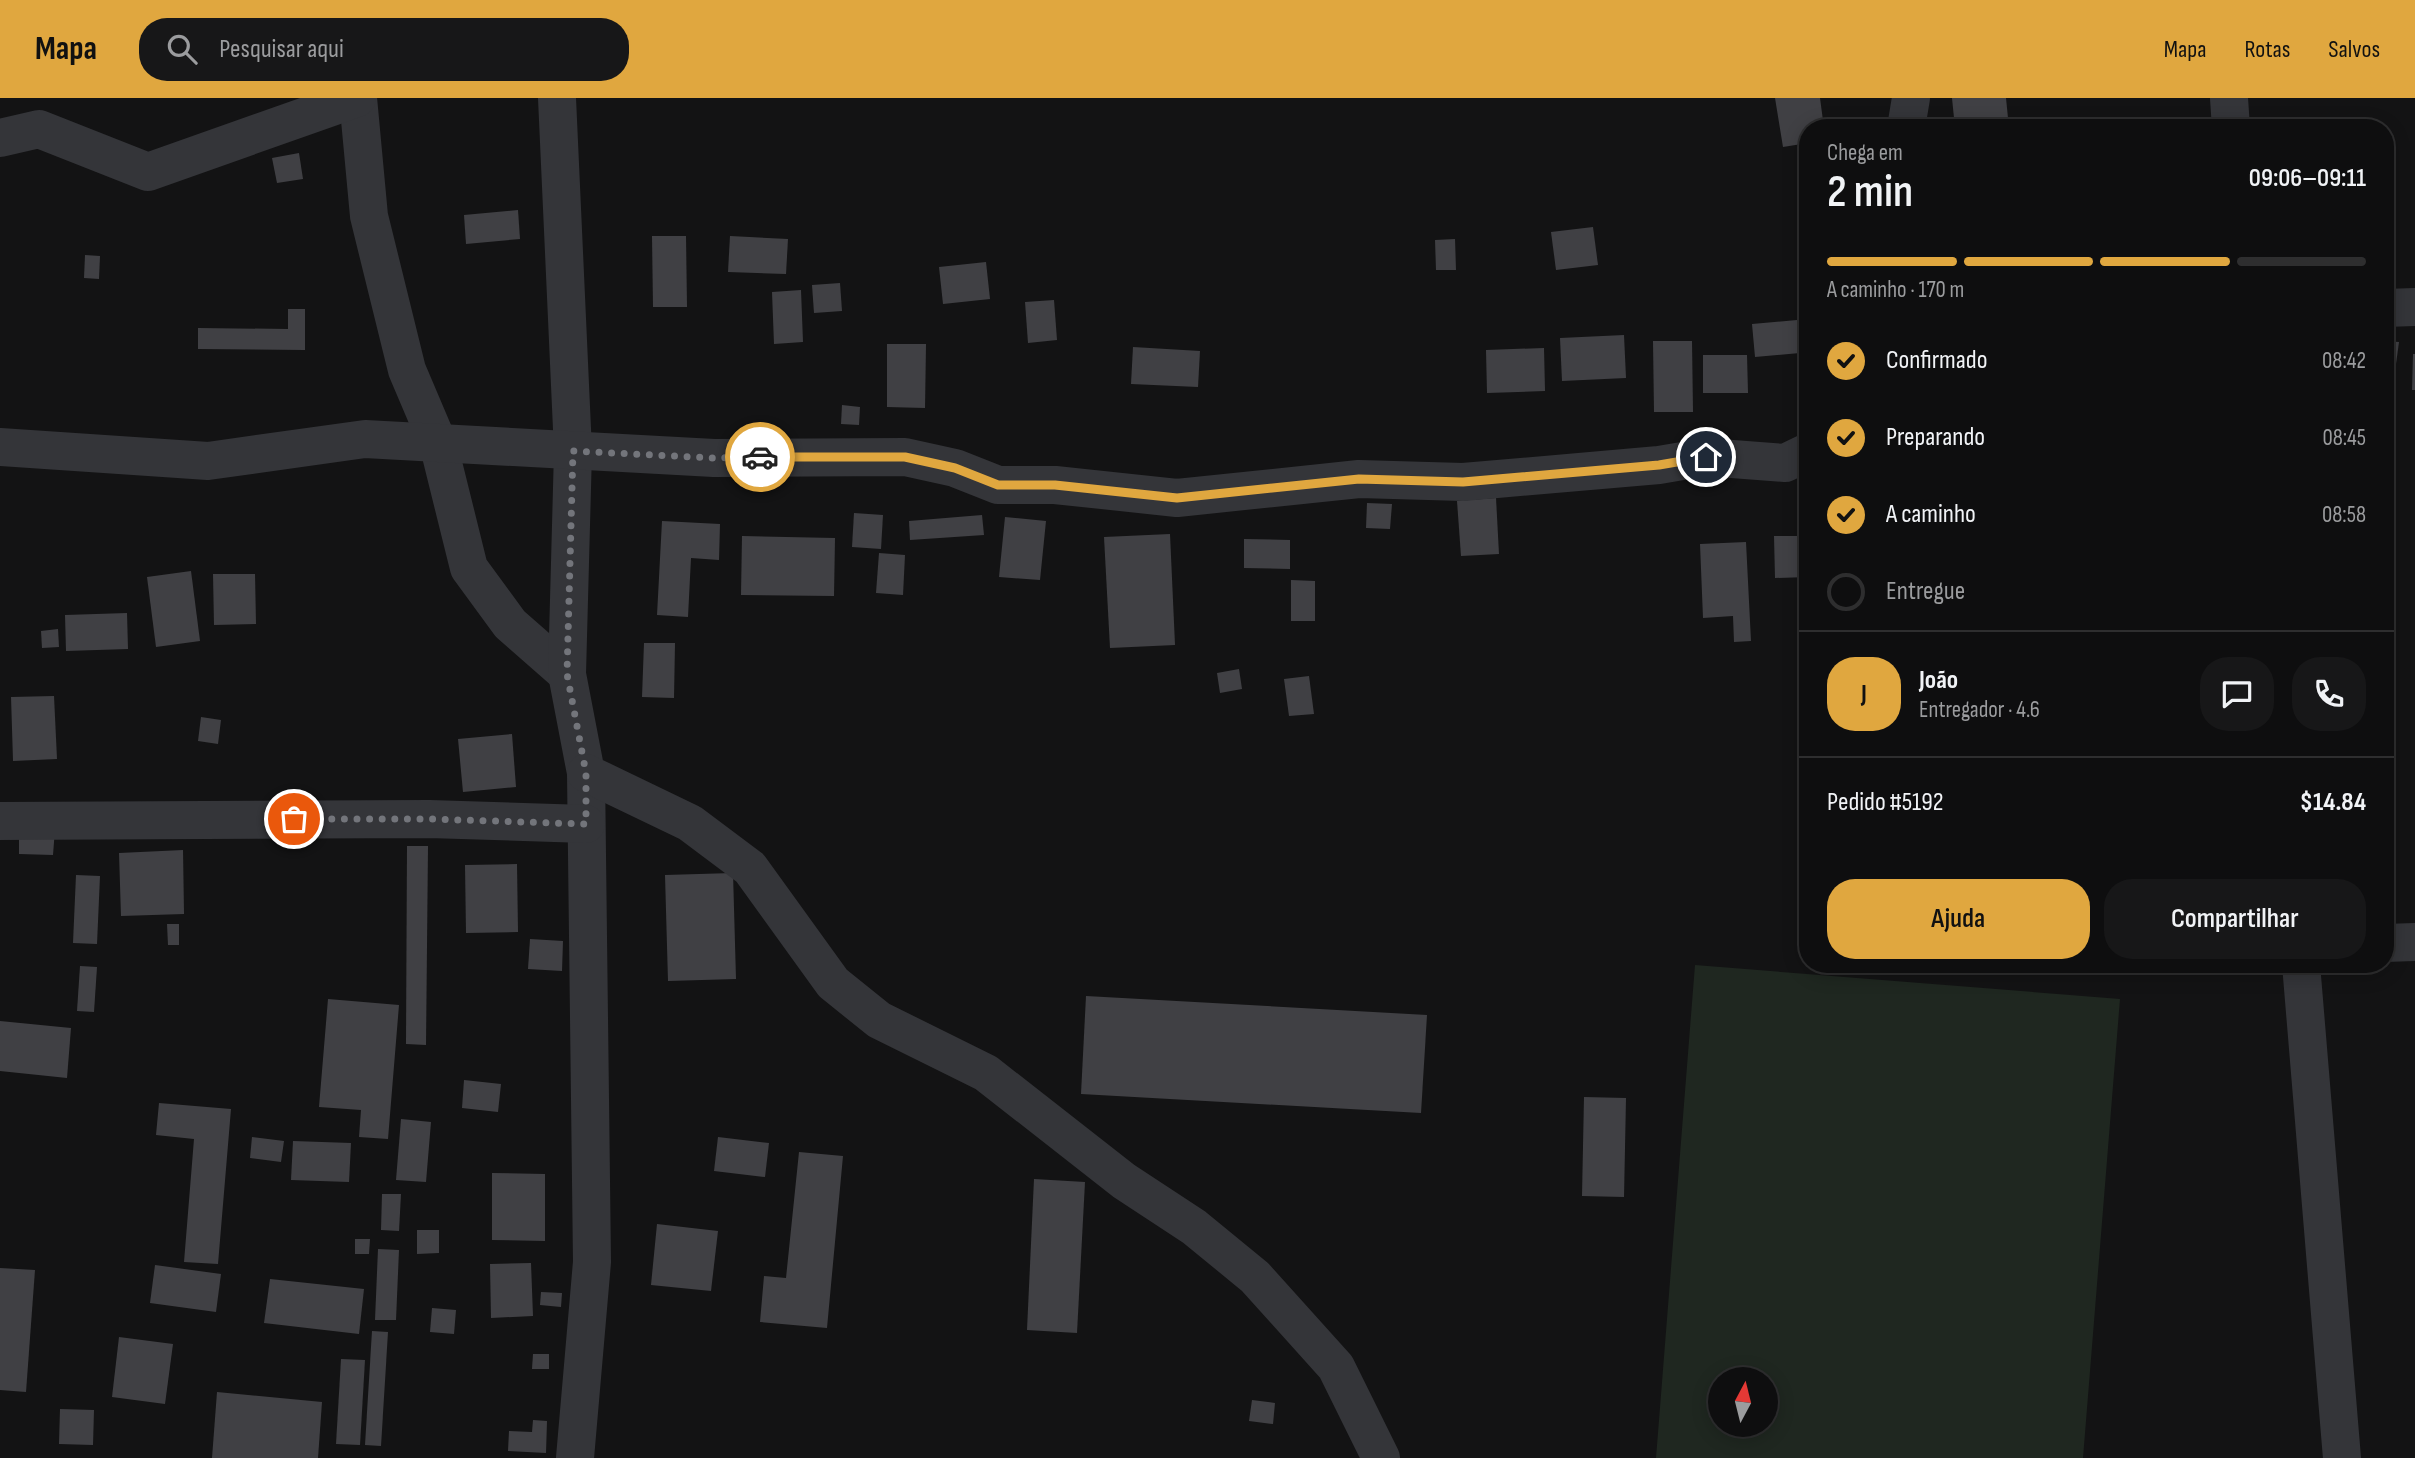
<!DOCTYPE html>
<html lang="pt">
<meta charset="utf-8">
<style>
body{margin:0;font-family:"Sofia Sans Condensed",sans-serif;background:#171718;color:#f1f3f6;height:100vh;display:flex;flex-direction:column;font-size:26px;white-space:nowrap}
*{box-sizing:border-box;margin:0}
p{font-size:23px;color:#9b9c9e}
.icon{flex:none;width:38px;height:38px;fill:none;stroke:currentColor;stroke-width:2;stroke-linecap:round;stroke-linejoin:round}
.map{position:relative;flex:1;overflow:hidden}
.panel{position:absolute;left:1799px;top:21px;width:595px;height:854px;display:flex;flex-direction:column;background:#0e0e0f;border-radius:28px;box-shadow:0 4px 18px #0003,0 0 0 2px #2e2e2f}
.panel>*{flex:none}
.needle{width:46px;rotate:7deg}
.fabs{position:absolute;left:1708px;top:1269px;display:grid;gap:14px}
.fabs a{display:grid;place-items:center;width:70px;height:70px;border-radius:50%;background:#0e0e0f;box-shadow:0 4px 18px #0003,0 0 0 2px #2e2e2f;font-size:35px}
.pin{position:absolute;display:grid;place-items:center;width:60px;height:60px;color:#fff;margin:-30px;border:4px solid #fff;border-radius:50%;box-shadow:0 2px 7px #0007}
.courier{position:absolute;display:grid;place-items:center;width:70px;height:70px;margin:-35px;border:5px solid #e0a73f;border-radius:50%;background:#fff;color:#222;box-shadow:0 2px 9px #0007}
.headline em{font-style:normal;font-weight:600}
.headline div{display:flex;flex-direction:column-reverse}
.headline{display:flex;align-items:center;justify-content:space-between;height:119px;padding:0 28px}
h1{font-size:46px;font-weight:600;line-height:52px}
.bar{display:grid;grid-template-columns:repeat(4,1fr);gap:10px 7px;align-content:center;height:84px;padding:0 28px}
.bar i{height:9px;border-radius:5px;background:#2e2e2f}
.bar .current{background:#e0a73f}
.bar p{grid-column:span 4}
.line{display:flex;align-items:center;gap:18px;padding:0 28px;border-top:2px solid #2e2e2f}
.line div{flex:1}
.round{display:grid;place-items:center;flex:none;width:74px;height:74px;border-radius:28px;background:#171718}
ol{padding:0 28px;list-style:none}
li{display:flex;align-items:center;gap:21px;height:77px}
li p{margin-inline-start:auto}
li .icon{padding:7px;border-radius:50%;background:#e0a73f;color:#111;stroke-width:4}
li:last-child{color:#9b9c9e}
li i{width:38px;height:38px;border:4px solid #2e2e2f;border-radius:50%}
.button{display:flex;gap:14px;margin-top:auto;padding:14px 28px}
.button a{flex:1;height:80px;border-radius:28px;background:#e0a73f;color:#111;font-size:28px;font-weight:600;line-height:80px;text-align:center}
.button a+a{background:#171718;color:#f1f3f6}
header{display:flex;align-items:center;gap:42px;box-sizing:border-box;height:98px;padding:0 35px;background:#e0a73f;color:#111}
header strong{font-size:33px}
nav{display:flex;gap:38px;margin-inline-start:auto;font-size:24px}
.search{width:490px;height:63px;background:#171718;display:flex;align-items:center;gap:18px;box-sizing:border-box;padding:0 24px;border-radius:28px;color:#9b9c9e;font-size:26px}
.map>svg:first-child{display:block}
</style>
<header>
<strong>Mapa</strong>
<div class="search"><svg class="icon" aria-label="search" viewBox="0 0 24 24"><circle cx="10" cy="10" r="6"/><path d="M15 15l6 6"/></svg>Pesquisar aqui</div>
<nav><a>Mapa</a><a>Rotas</a><a>Salvos</a></nav>
</header>
<div class="map">
<svg width="2415" height="1360" viewBox="0 0 2415 1360">
<rect width="100%" height="100%" fill="#131314"/>
<path fill="#1f2720" fill-rule="evenodd" d="M1695 867 2120 901 2083 1360H1656ZM1720 1281H1766V1326H1720Z"/>
<g fill="#404044">
<polygon points="1775,0 1820,0 1824,30 1808,30 1808,45 1783,49"/>
<polygon points="1952,0 2006,0 2009,30 1955,30"/>
<polygon points="299,55 303,81 277,85 272,60"/>
<polygon points="518,112 520,141 466,146 464,117"/>
<polygon points="1593,129 1598,167 1556,172 1551,134"/>
<polygon points="652,138 686,138 687,209 653,209"/>
<polygon points="730,138 788,141 786,176 728,174"/>
<polygon points="1455,141 1456,172 1436,172 1435,142"/>
<polygon points="85,157 100,158 99,181 84,180"/>
<polygon points="986,164 990,201 943,206 939,169"/>
<polygon points="840,185 842,213 814,215 812,187"/>
<polygon points="801,192 803,244 774,246 772,194"/>
<polygon points="1054,202 1057,242 1028,245 1025,204"/>
<polygon points="288,211 305,211 305,252 198,251 198,230 288,231"/>
<polygon points="1797,222 1800,255 1755,259 1752,226"/>
<polygon points="1624,237 1626,280 1562,283 1560,240"/>
<polygon points="1653,243 1692,243 1693,314 1654,314"/>
<polygon points="2385,243 2399,244 2396,266 2385,265"/>
<polygon points="887,246 926,246 925,310 887,309"/>
<polygon points="1133,249 1200,253 1198,289 1131,286"/>
<polygon points="1544,250 1545,293 1487,295 1486,252"/>
<polygon points="2413,256 2415,256 2415,292 2412,292"/>
<polygon points="1703,257 1747,257 1748,295 1703,295"/>
<polygon points="842,307 860,309 859,327 841,326"/>
<polygon points="1496,400 1499,456 1461,458 1457,403"/>
<polygon points="1367,405 1392,406 1390,431 1366,430"/>
<polygon points="854,415 883,417 881,451 852,449"/>
<polygon points="982,417 984,437 910,442 909,423"/>
<polygon points="1005,419 1046,423 1040,482 999,479"/>
<polygon points="662,423 720,426 719,462 691,460 688,519 657,517"/>
<polygon points="1170,436 1175,547 1110,550 1104,439"/>
<polygon points="742,438 835,440 834,498 741,497"/>
<polygon points="1774,438 1808,438 1808,479 1775,480"/>
<polygon points="1244,441 1290,442 1290,471 1244,470"/>
<polygon points="1746,444 1751,543 1734,544 1733,518 1703,520 1700,446"/>
<polygon points="879,455 905,457 903,497 876,495"/>
<polygon points="191,473 200,543 156,549 147,479"/>
<polygon points="213,476 255,476 256,526 214,527"/>
<polygon points="1291,482 1315,483 1315,523 1291,523"/>
<polygon points="127,515 128,551 66,553 65,517"/>
<polygon points="58,531 59,549 42,550 41,533"/>
<polygon points="644,545 675,545 674,600 642,599"/>
<polygon points="1239,571 1242,591 1220,595 1217,575"/>
<polygon points="1309,578 1314,616 1289,618 1284,581"/>
<polygon points="54,598 57,661 13,663 11,599"/>
<polygon points="201,619 221,622 218,646 198,643"/>
<polygon points="512,636 516,689 463,694 458,641"/>
<polygon points="19,729 55,731 53,757 19,756"/>
<polygon points="407,748 428,748 426,947 406,946"/>
<polygon points="183,752 184,816 121,818 119,755"/>
<polygon points="517,766 518,834 466,835 465,767"/>
<polygon points="733,775 736,881 668,883 665,777"/>
<polygon points="76,777 100,778 97,846 73,845"/>
<polygon points="167,826 179,826 179,847 168,847"/>
<polygon points="530,841 563,843 562,873 528,871"/>
<polygon points="80,868 97,869 94,914 77,913"/>
<polygon points="1086,898 1427,917 1421,1015 1081,996"/>
<polygon points="328,901 399,907 388,1041 359,1039 361,1012 319,1009"/>
<polygon points="0,923 71,930 67,980 0,973"/>
<polygon points="464,982 501,986 498,1014 462,1010"/>
<polygon points="1584,999 1626,1000 1624,1099 1582,1098"/>
<polygon points="159,1005 231,1011 218,1166 184,1164 194,1041 156,1037"/>
<polygon points="401,1021 431,1024 426,1084 396,1082"/>
<polygon points="252,1039 284,1043 281,1064 250,1060"/>
<polygon points="718,1039 769,1045 765,1079 714,1073"/>
<polygon points="293,1043 351,1045 349,1084 291,1082"/>
<polygon points="799,1054 843,1058 827,1230 760,1224 764,1178 786,1180"/>
<polygon points="492,1075 545,1076 545,1143 492,1142"/>
<polygon points="1034,1081 1085,1084 1077,1235 1027,1232"/>
<polygon points="382,1096 401,1096 399,1133 381,1132"/>
<polygon points="657,1126 718,1133 711,1193 651,1187"/>
<polygon points="417,1132 439,1132 439,1155 417,1156"/>
<polygon points="355,1141 370,1141 369,1156 355,1156"/>
<polygon points="378,1151 399,1152 396,1222 375,1222"/>
<polygon points="531,1165 533,1218 491,1220 490,1166"/>
<polygon points="155,1167 221,1176 216,1214 150,1205"/>
<polygon points="0,1170 35,1172 26,1294 0,1292"/>
<polygon points="270,1181 364,1191 359,1236 264,1225"/>
<polygon points="541,1194 562,1195 561,1209 540,1207"/>
<polygon points="432,1210 456,1212 454,1236 430,1234"/>
<polygon points="372,1233 388,1234 381,1348 365,1347"/>
<polygon points="119,1239 173,1246 165,1306 112,1299"/>
<polygon points="533,1256 549,1256 549,1271 532,1271"/>
<polygon points="341,1261 365,1262 360,1347 336,1346"/>
<polygon points="217,1294 322,1304 318,1360 212,1360"/>
<polygon points="1252,1302 1275,1305 1273,1326 1249,1323"/>
<polygon points="60,1311 94,1312 93,1347 59,1346"/>
<polygon points="533,1322 547,1323 546,1355 508,1353 509,1333 532,1334"/>
</g>
<g fill="none" stroke-linecap="round" stroke-linejoin="round">
<g stroke="#343539" stroke-width="38">
<polyline points="358,0 369,118 407,272 438,345 469,470 510,526 567,576"/>
<polyline points="557,0 573,353 567,576 586,675 592,1164 575,1360"/>
<polyline points="2229,0 2231,30"/>
<polyline points="1906,30 1911,0"/>
<polyline points="0,40 39,31 148,74 357,0"/>
<polyline points="2385,210 2415,209"/>
<polyline points="0,349 208,363 365,341 714,360 905,359 955,370 998,387 1055,387 1177,400 1359,381 1463,384 1659,367 1706,359 1785,365 1808,354"/>
<polyline points="586,675 690,725 750,770 833,885 879,922 986,975 1124,1083 1194,1129 1255,1179 1336,1269 1381,1360"/>
<polyline points="0,723 429,721 586,726"/>
<polyline points="2385,845 2415,844"/>
<polyline points="2301,866 2342,1360"/>
</g>
</g>
<g fill="none" stroke-linecap="round" stroke-linejoin="round">
<polyline stroke="#73757b" stroke-width="7" stroke-dasharray="0 12.6" points="294,721 429,721 586,726 586,675 567,576 573,353 713,360 760,359"/>
<polyline stroke="#e0a73f" stroke-width="9" points="760,359 905,359 955,370 998,387 1055,387 1177,400 1359,381 1463,384 1659,367 1706,359"/>
</g>
</svg>
<div class="fabs">
<a><svg class="needle" viewBox="-14 -14 28 28"><path d="M0-13l5 13h-10z" fill="#e53935"/><path d="M0 13l5-13h-10z" fill="#9b9c9e"/></svg></a>
</div>
<div class="pin" style="left:294px;top:721px;background:#ea580c"><svg class="icon" aria-label="bag" viewBox="0 0 24 24"><path d="M5 8h14l-1 12H6zM9 8a3 3 0 0 1 6 0"/></svg></div>
<div class="pin" style="left:1706px;top:359px;background:#1f2937"><svg class="icon" aria-label="home" viewBox="0 0 24 24"><path d="M3 11l9-7 9 7M6 9v11h12V9"/></svg></div>
<div class="courier" style="left:760px;top:359px"><svg class="icon" aria-label="car" viewBox="0 0 24 24"><path d="M5 17H2v-5l4-1 3-4h7l3 4 3 1v5h-3M9 17h6M6 11h13"/><circle cx="7" cy="17" r="2"/><circle cx="17" cy="17" r="2"/></svg></div>
<section class="panel">
<div class="headline"><div><h1>2 min</h1><p>Chega em</p></div><em>09:06–09:11</em></div>
<div class="bar"><i class="current"></i><i class="current"></i><i class="current"></i><i></i><p>A caminho · 170 m</p></div>
<ol>
<li><svg class="icon" aria-label="check" viewBox="0 0 24 24"><path d="M5 12l5 5 9-10"/></svg>Confirmado<p>08:42</p></li>
<li><svg class="icon" aria-label="check" viewBox="0 0 24 24"><path d="M5 12l5 5 9-10"/></svg>Preparando<p>08:45</p></li>
<li><svg class="icon" aria-label="check" viewBox="0 0 24 24"><path d="M5 12l5 5 9-10"/></svg>A caminho<p>08:58</p></li>
<li><i></i>Entregue</li>
</ol>
<div class="line" style="height:126px"><b class="round" style="background:#e0a73f;color:#111">J</b><div><b>João</b><p>Entregador · 4.6</p></div><a class="round"><svg class="icon" aria-label="chat" viewBox="0 0 24 24"><path d="M4 5h16v11H9l-5 4z"/></svg></a><a class="round"><svg class="icon" aria-label="phone" viewBox="0 0 24 24"><path d="M5 4h4l2 5-3 2q2 4 5 5l2-3 5 2v4C11 20 4 13 5 4z"/></svg></a></div>
<div class="line" style="height:91px"><div>Pedido #5192</div><b>$14.84</b></div>
<div class="button"><a>Ajuda</a><a>Compartilhar</a></div>
</section>
</div>
